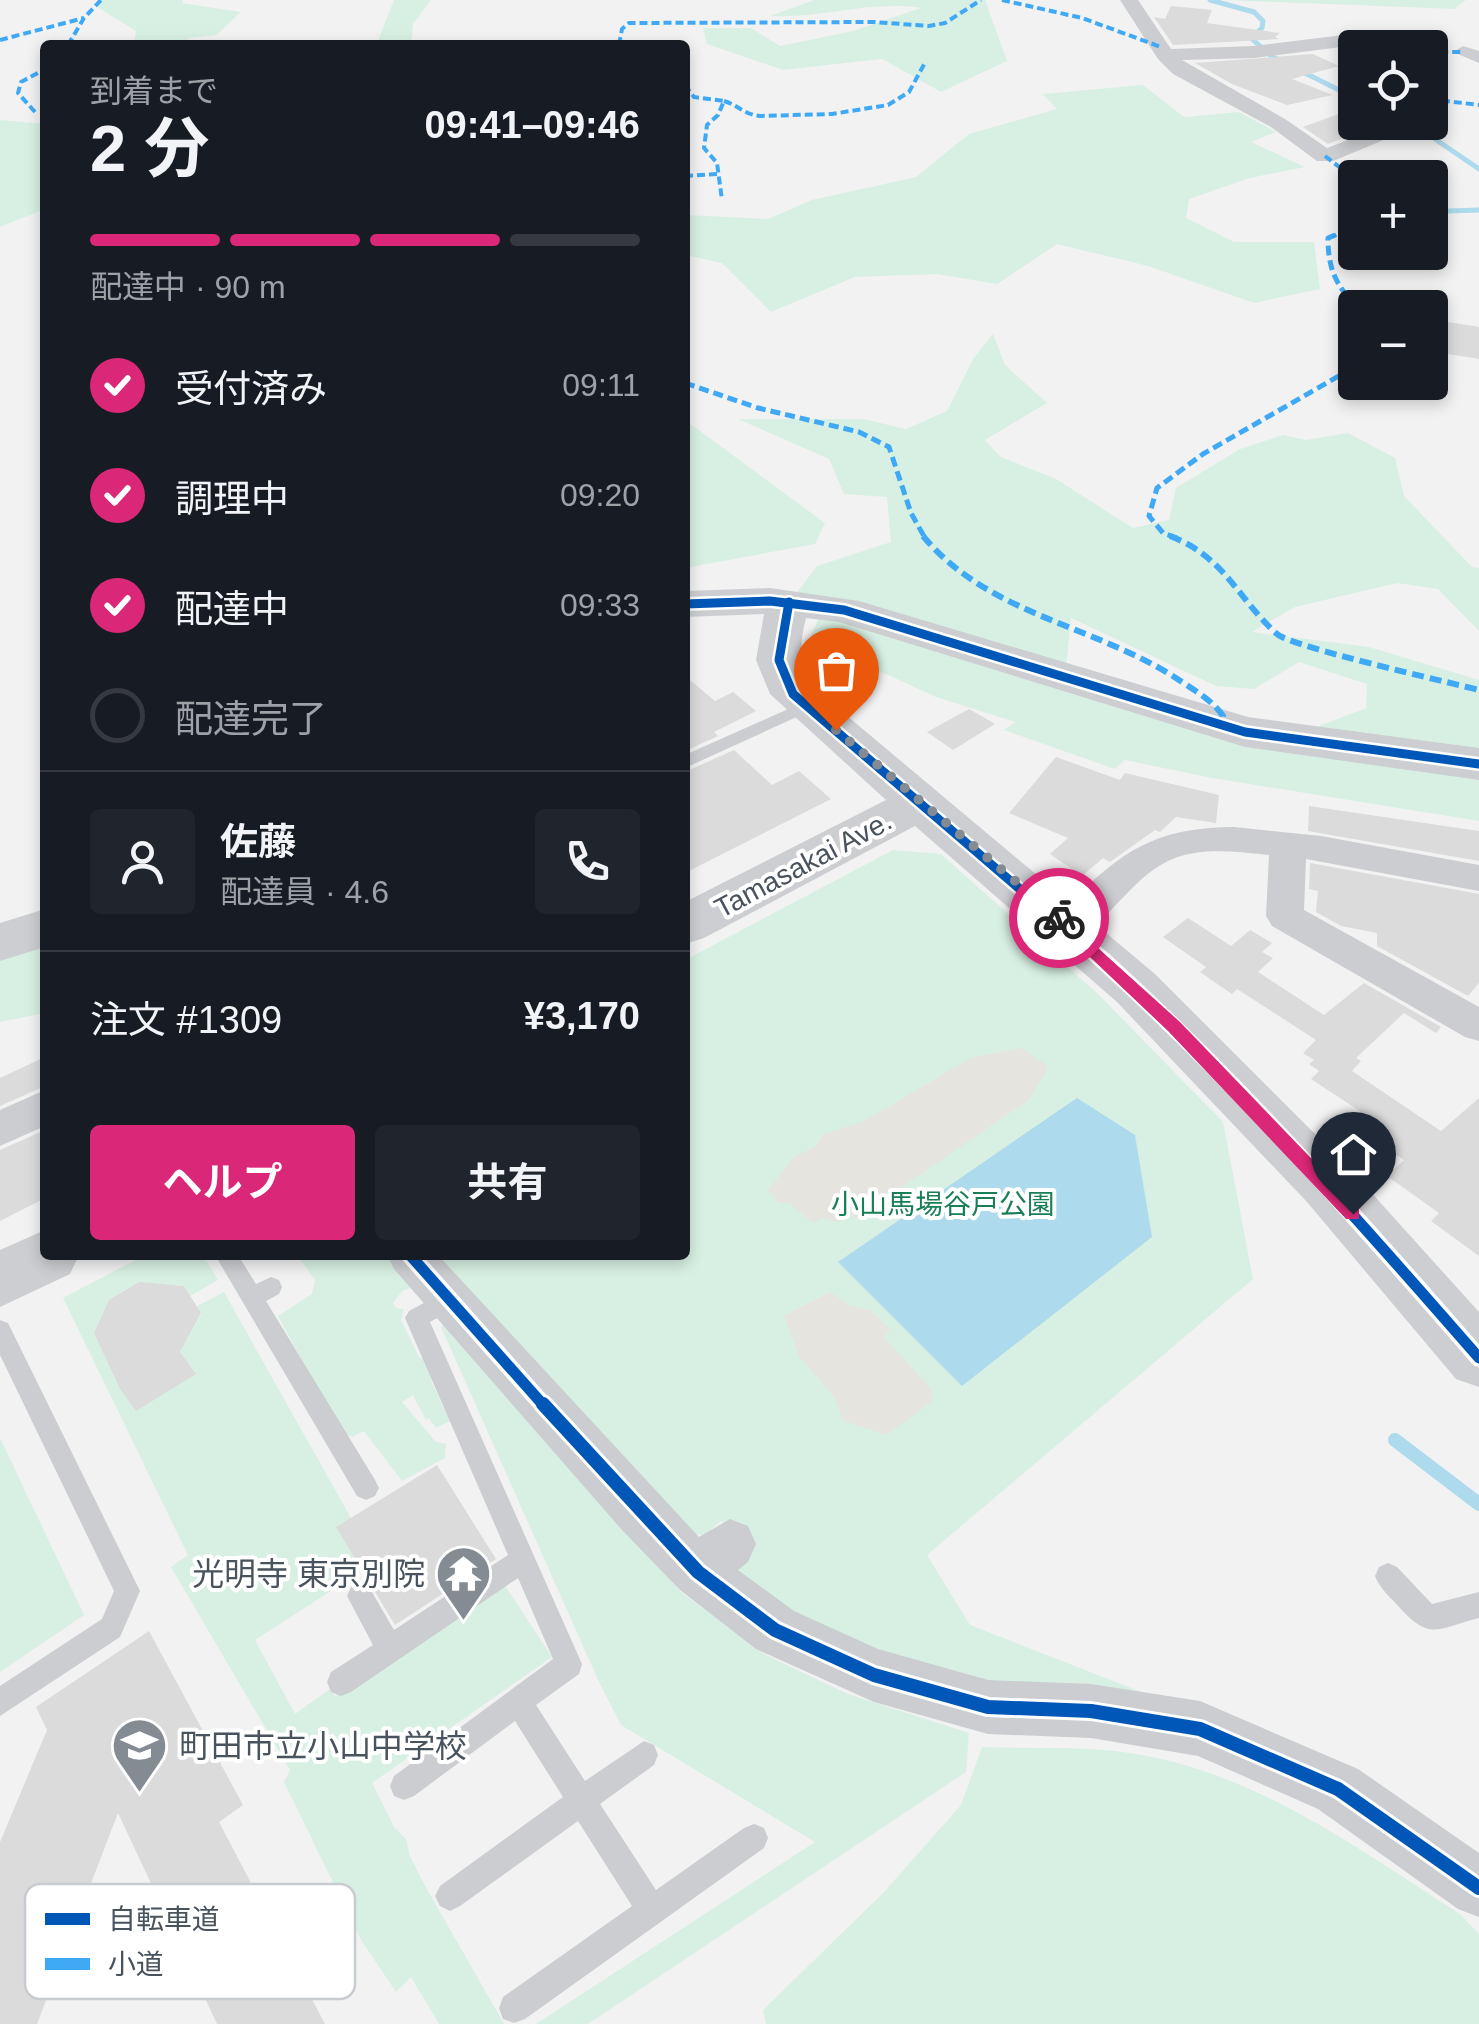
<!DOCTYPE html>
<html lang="ja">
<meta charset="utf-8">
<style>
body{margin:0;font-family:Arial,"Noto Sans JP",sans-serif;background:#20242c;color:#f1f3f6;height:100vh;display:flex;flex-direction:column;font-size:38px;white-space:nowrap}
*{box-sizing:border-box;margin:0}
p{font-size:32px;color:#9ea1a6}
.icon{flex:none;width:55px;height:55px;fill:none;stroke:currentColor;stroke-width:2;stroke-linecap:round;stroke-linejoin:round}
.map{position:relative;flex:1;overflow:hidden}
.panel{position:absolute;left:40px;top:40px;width:650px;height:1220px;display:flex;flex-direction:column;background:#171b24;border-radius:10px;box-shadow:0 5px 15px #0003}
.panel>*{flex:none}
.controls{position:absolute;left:1338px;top:30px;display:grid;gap:20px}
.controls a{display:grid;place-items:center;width:110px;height:110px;border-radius:10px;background:#171b24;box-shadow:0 5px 15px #0003;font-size:50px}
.pin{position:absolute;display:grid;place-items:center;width:85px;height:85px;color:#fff;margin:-102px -42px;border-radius:50% 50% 50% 0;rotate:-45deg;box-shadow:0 0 10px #0007}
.pin .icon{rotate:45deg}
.courier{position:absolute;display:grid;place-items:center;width:100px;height:100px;margin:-50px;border:8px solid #db2777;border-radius:50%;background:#fff;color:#222;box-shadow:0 2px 12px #0007}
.headline em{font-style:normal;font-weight:700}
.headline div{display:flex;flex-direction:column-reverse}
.headline{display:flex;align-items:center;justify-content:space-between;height:170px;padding:0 50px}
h1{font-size:65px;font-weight:700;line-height:75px}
.bar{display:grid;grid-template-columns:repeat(4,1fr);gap:15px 10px;align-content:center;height:120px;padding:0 50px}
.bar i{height:12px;border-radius:8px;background:#363941}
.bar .active{background:#db2777}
.bar p{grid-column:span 4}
.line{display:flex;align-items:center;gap:25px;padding:0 50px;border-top:2px solid #363941}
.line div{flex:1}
.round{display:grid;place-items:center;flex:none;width:105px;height:105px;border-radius:10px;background:#20242c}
ol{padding:0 50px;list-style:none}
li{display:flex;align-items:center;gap:30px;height:110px}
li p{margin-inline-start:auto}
li .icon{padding:10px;border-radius:50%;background:#db2777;color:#fff;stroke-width:4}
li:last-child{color:#9ea1a6}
li i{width:55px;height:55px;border:5px solid #363941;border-radius:50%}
.cta{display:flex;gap:20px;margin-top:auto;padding:20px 50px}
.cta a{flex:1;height:115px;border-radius:10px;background:#db2777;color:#fff;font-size:40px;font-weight:700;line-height:115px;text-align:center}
.cta a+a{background:#20242c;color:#f1f3f6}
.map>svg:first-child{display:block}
</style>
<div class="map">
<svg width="1479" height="2024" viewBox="0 0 1479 2024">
<rect width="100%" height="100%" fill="#f2f2f2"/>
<g fill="#d8f0e3">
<polygon points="103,0 183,0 182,3 241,12 216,35 190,38 179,45 134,45 136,31 97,7"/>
<polygon points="394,0 431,0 413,24 411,45 377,43"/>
<path d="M814 0H985L1007 61 941 92 882 59 783 70 707 44 703 28H751L780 46 853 31 921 8C870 0 821 19 770 16Z"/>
<polygon points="1224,0 1466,0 1454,9"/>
<polygon points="1143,85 1184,117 1239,112 1276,132 1251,142 1305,167 1250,178 1189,199 1186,218 1234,242 1314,242 1320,289 1254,303 1148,266 1057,244 997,284 937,274 855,277 771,312 722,263 685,255 685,215 768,219 812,200 916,177 969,134 1057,109 1043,94"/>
<polygon points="0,120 45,124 45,209 0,227"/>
<polygon points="993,334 1005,365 1047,403 985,440 1001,457 1056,479 1133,528 1169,520 1176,488 1240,449 1283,435 1306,440 1348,433 1395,458 1404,496 1472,567 1479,568 1479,631 1438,589 1397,583 1295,607 1252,632 1369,647 1479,680 1479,821 1212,778 1125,760 1115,769 1004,730 1015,722 936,697 864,664 808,654 807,645 821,613 1159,716 1311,729 1366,708 1367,684 1299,662 1254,689 1216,686 1071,618 1066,668 795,595 817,566 891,542 887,497 844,494 829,459 738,419 863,419 906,429 947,411 973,359"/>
<polygon points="685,420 825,523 815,544 685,568"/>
<path d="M893 850 941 854 1099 995 1223 1122 1253 1279 927 1555 970 1625 1162 1700C1076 1693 984 1690 901 1666 842 1649 789 1609 737 1578L738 1561 751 1547 721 1521 705 1535 685 1534 437 1255H685V960Z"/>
<polygon points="45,943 45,1013 0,1022 0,957"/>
<path d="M145 1255H203L218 1280 190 1296 184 1286C131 1282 118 1281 94 1333L195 1373 180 1352 201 1314 197 1306 224 1292 351 1518 337 1527 362 1571 255 1640 295 1714 330 1689 335 1696 504 1584 552 1657 372 1783 394 1827 406 1839 410 1856 424 1884 504 2024H439L411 1977 396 1992 361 1940 284 1782 290 1770 171 1567 188 1555 63 1298Z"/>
<polygon points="297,1255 388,1255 415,1286 402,1291 393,1303 396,1308 404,1309 401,1320 419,1357 427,1360 432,1383 450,1421 436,1428 429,1418 426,1420 413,1395 402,1402 436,1442 446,1444 445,1458 402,1481 364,1431 352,1437 340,1431 278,1316 312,1294 315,1280"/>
<polygon points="448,1323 681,1592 766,1655 848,1694 969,1733 966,1772 588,2024 536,2024 815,1842 621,1725 599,1682 441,1327"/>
<polygon points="0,1438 84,1615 0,1672"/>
<path d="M982 1747C1034 1749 1091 1745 1142 1755 1260 1776 1360 1850 1460 1914L1479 1934V2024H766L763 2010 883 1893 961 1805Z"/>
</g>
<g fill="#e5e4df">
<polygon points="1021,1048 1045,1064 1047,1070 1029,1100 856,1218 851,1213 837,1222 824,1218 813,1223 789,1203 779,1203 768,1190 794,1157 816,1146 822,1135 864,1121 971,1058"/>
<polygon points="830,1292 850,1306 870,1310 890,1329 884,1337 930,1388 933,1401 886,1435 844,1421 834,1397 799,1356 784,1316"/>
</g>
<polygon fill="#addaec" points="1077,1098 1135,1135 1152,1237 962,1386 838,1262"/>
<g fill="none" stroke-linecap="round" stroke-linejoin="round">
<g stroke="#addaec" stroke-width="5">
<polyline points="1210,0 1254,12 1263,21 1262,28 1251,38 1271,56 1355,98"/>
<polyline points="1410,122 1479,169"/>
<polyline points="1449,211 1479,210"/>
</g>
<polyline stroke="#addaec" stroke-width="14" points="1395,1440 1479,1504"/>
</g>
<g fill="#dbdbdc">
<polygon points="1171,6 1212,10 1207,23 1280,33 1275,37 1279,39 1173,45 1154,17 1165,19"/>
<polygon points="1313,54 1339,66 1292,79 1333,95 1287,105 1232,84 1195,63"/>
<polygon points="1355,108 1355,122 1384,122 1328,144 1303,127"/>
<polygon points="1430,319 1479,327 1479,359 1430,351"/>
<polygon points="685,676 715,701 733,692 756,711 714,732 718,736 685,751"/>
<polygon points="969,709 995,724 953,750 927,732"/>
<polygon points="734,750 772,785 799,771 831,799 685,873 685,772"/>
<polygon points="1056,757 1120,780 1125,773 1219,795 1216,823 1176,817 1160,832 1155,830 1110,862 1103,858 1082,876 1050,854 1068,838 1009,813"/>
<polygon points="1309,806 1479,831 1479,861 1308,831"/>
<polygon points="1310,863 1479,894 1479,983 1468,996 1377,946 1377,933 1341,926 1316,912 1318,891 1309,889"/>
<polygon points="1188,918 1231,946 1250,930 1272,943 1262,952 1273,958 1258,972 1324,1015 1364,983 1441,1027 1436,1033 1404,1013 1356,1058 1361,1061 1352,1071 1441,1131 1479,1098 1479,1256 1431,1221 1439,1213 1387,1176 1404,1160 1364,1133 1375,1121 1311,1079 1319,1071 1309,1064 1314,1060 1303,1053 1316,1040 1237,989 1232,994 1200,972 1206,967 1163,937"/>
<polygon points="45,1057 45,1086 0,1106 0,1078"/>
<polygon points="45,1130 45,1198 0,1221 0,1150"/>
<polygon points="139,1282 184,1286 201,1313 180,1352 196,1374 136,1411 120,1389 94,1333 109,1300"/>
<polygon points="437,1465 496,1559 395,1625 336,1527"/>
<polygon points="149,1631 243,1805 219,1822 325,2024 217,2024 118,1813 37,2024 0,2024 0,1842 47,1730 36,1707"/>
</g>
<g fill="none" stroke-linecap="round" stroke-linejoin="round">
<g fill="#cccdd0" fill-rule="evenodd">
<polygon points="806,701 812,702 812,710 685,768 685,755"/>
<polygon points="215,1255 238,1255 256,1284 271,1277 279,1280 282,1287 279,1294 266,1301 375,1480 379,1488 375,1496 366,1500 357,1496"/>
<polygon points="450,1289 458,1292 462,1299 458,1306 430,1322 582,1664 579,1674 536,1705 585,1781 644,1741 654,1745 658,1755 654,1765 600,1804 656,1890 744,1828 754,1824 764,1828 768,1838 764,1848 525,2019 514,2023 503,2019 499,2008 503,1997 632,1906 578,1821 460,1906 450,1911 440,1906 435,1896 440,1886 563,1797 515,1721 414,1796 404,1800 394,1796 390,1786 394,1776 553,1659 518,1578 351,1692 341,1696 331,1692 327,1682 331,1672 373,1645 347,1596 351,1587 360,1583 369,1587 394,1630 508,1555 405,1318 409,1311"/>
<polygon points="0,1320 8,1323 140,1591 120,1637 0,1716 0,1686 102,1619 114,1591 0,1355"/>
<path d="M1388 1563 1397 1567 1432 1604 1479 1592V1618C1438 1628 1431 1642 1400 1608 1391 1598 1380 1589 1375 1576L1379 1567Z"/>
</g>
<g fill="#cccdd0" fill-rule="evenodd">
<polygon points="1120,0 1138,0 1171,49 1254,46 1359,33 1377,42 1368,48 1357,45 1254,58 1182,60 1285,119 1327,148 1396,122 1420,125 1333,161 1317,161 1271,127 1173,74 1158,59"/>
<polygon points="1463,46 1479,51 1479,63 1453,52"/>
<path d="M1234 827 1321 836 1479 865V891L1306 859 1304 910 1479 1007V1041L1465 1037 1272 926 1266 916 1269 855C1239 852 1204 847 1175 858 1134 873 1108 924 1077 937 1069 941 1063 938 1055 936L1049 926C1057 912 1069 903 1081 892 1131 844 1164 828 1234 827Z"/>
<polygon points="45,1090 45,1126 0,1146 0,1110"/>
<polygon points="387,1255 438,1255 699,1537 730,1519 748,1526 756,1544 748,1562 738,1570 794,1611 878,1649 988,1680 1091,1684 1200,1701 1358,1769 1479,1853 1479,1917 1458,1909 1318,1809 1198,1756 1091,1738 988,1734 874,1702 756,1649 680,1590 622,1530 394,1269"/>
</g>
<g fill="#cdced1" fill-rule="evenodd">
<path d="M770 588 859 601 1248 717 1479 748V780L1245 747 839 622 806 618C800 642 798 662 809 684L1155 974 1349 1168 1479 1312V1387L1456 1379 1307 1202 1117 1002 915 826 704 938 685 944V902L886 800 770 694 756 660 764 614 685 617V591Z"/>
<polygon points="45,909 45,947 0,961 0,923"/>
<polygon points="45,1230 45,1255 79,1255 70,1274 0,1307 0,1250"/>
</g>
<g stroke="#3fa9f5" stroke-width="4" stroke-dasharray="8 4" stroke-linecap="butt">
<polyline points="1002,0 1082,18 1161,47"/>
<polyline points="0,40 84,18"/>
<polyline points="1367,42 1383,48"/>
<polyline points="68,45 84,18 101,0"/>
<polyline points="619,45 622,29 629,23 874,22 929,26 945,23 981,0"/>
<polyline points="1430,60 1447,52 1463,52"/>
<polyline points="685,85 694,97 724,101 718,115 707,125 704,148 717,163 722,200"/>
<polyline points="1430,99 1479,105"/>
<path d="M724 101C738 105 745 115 760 116L832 114 888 105 909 92 926 61"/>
<polyline points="35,112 18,93 21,82 45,69"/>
<polyline points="1325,156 1355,179"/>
<polyline points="685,176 718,174"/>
<polyline points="1329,238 1355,227"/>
</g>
<g stroke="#3fa9f5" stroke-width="5" stroke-dasharray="10 5" stroke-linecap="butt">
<path d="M1335 235 1328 238C1328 269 1336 286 1358 308"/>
<polyline points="685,383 758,408 859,432 889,447 911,513 925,538"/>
<polyline points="1177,538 1163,533 1149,516 1157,488 1203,454 1351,369 1355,363"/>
</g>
<g stroke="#3fa9f5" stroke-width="6" stroke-dasharray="12 6" stroke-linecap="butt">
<path d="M923 536C990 617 1098 625 1182 682 1197 692 1213 701 1223 716L1220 726"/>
<path d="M1170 536C1225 557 1237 598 1277 634 1292 647 1448 682 1479 690"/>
</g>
<defs>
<g id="cycleway-far2">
<polyline points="789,602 779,660 793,694 1057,921"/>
<polyline points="685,604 770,601 844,610 1245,732 1479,764"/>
</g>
<g id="cycleway-far1">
<path d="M1055 918C1210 1051 1345 1204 1479 1358"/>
<polyline points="410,1255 545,1407"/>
</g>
<polyline id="cycleway" points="543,1404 698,1572 775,1630 874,1675 988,1707 1091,1711 1200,1729 1338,1789 1479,1888"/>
</defs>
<use href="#cycleway-far2" stroke="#fff" stroke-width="14"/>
<use href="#cycleway-far1" stroke="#fff" stroke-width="18"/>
<use href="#cycleway" stroke="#fff" stroke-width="20"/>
<use href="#cycleway-far2" stroke="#0057b8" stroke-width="9"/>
<use href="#cycleway-far1" stroke="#0057b8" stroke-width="11"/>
<use href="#cycleway" stroke="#0057b8" stroke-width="14"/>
</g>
<polygon fill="#db2777" points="1059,913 1180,1022 1359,1208 1359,1219 1346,1219 1168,1031 1053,922 1051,918"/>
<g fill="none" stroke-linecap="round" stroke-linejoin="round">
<polyline stroke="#848b92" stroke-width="10" stroke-dasharray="0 18" points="836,730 1059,918"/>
</g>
<defs>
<symbol id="temple-pin" viewBox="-11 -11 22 30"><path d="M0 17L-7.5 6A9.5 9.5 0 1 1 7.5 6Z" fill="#848b92" stroke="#fff"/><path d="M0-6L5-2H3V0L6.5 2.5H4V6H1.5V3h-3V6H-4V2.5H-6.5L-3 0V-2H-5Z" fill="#fff"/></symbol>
<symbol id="school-pin" viewBox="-11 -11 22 30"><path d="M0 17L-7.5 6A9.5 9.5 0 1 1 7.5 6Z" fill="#848b92" stroke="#fff"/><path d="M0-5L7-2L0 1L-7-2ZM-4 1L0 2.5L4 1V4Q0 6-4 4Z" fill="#fff"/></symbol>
</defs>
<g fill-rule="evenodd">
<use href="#temple-pin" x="432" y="1542" width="63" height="86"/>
<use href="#school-pin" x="108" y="1714" width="63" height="86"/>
</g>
<g text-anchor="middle" stroke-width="8" stroke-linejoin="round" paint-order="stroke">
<g font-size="28" fill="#49535e" stroke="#fff">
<text transform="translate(803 864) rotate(-28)" y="10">Tamasakai Ave.</text>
</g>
<g font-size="28" fill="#1a7f56" stroke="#fff">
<text x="943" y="1214">小山馬場谷戸公園</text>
</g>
<g font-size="32" fill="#49535e" stroke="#fff" text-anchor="end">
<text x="425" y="1585">光明寺 東京別院</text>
<text x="179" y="1757" text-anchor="start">町田市立小山中学校</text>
</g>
</g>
<rect x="25" y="1884" width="330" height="115" rx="15" fill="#fff" stroke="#c8cbcf" stroke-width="2.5"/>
<rect x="45" y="1913" width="45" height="12" fill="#0057b8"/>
<rect x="45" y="1958" width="45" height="12" fill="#3fa9f5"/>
<g font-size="28" fill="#49535e">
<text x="108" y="1929">自転車道</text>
<text x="108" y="1974">小道</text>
</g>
</svg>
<div class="controls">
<a><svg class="icon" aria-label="locate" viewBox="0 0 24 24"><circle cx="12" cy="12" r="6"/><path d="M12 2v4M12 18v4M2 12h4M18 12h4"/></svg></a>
<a>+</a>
<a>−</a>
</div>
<div class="pin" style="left:836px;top:730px;background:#ea580c"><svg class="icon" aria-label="bag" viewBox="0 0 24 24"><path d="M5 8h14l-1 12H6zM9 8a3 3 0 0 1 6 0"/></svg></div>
<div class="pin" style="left:1353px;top:1214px;background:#1f2937"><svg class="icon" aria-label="home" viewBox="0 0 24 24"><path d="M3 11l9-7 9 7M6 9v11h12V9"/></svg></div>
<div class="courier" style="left:1059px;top:918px"><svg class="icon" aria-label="bike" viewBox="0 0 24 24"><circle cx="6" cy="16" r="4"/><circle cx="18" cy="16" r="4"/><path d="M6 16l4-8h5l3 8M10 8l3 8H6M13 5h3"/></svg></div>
<section class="panel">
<div class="headline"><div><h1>2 分</h1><p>到着まで</p></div><em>09:41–09:46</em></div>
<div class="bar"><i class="active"></i><i class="active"></i><i class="active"></i><i></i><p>配達中 · 90 m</p></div>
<ol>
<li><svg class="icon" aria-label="check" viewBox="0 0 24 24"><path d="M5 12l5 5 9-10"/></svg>受付済み<p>09:11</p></li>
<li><svg class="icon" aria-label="check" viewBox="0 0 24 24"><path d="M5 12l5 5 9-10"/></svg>調理中<p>09:20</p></li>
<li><svg class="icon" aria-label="check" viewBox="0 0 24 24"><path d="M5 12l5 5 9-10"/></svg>配達中<p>09:33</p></li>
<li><i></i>配達完了</li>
</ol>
<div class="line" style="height:180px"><a class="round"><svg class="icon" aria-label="person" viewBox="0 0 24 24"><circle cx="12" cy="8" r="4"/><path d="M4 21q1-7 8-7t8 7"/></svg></a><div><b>佐藤</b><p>配達員 · 4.6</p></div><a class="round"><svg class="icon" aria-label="phone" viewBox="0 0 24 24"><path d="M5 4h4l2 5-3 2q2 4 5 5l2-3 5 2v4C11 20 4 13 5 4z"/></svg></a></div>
<div class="line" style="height:130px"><div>注文 #1309</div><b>¥3,170</b></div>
<div class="cta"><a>ヘルプ</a><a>共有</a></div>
</section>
</div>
